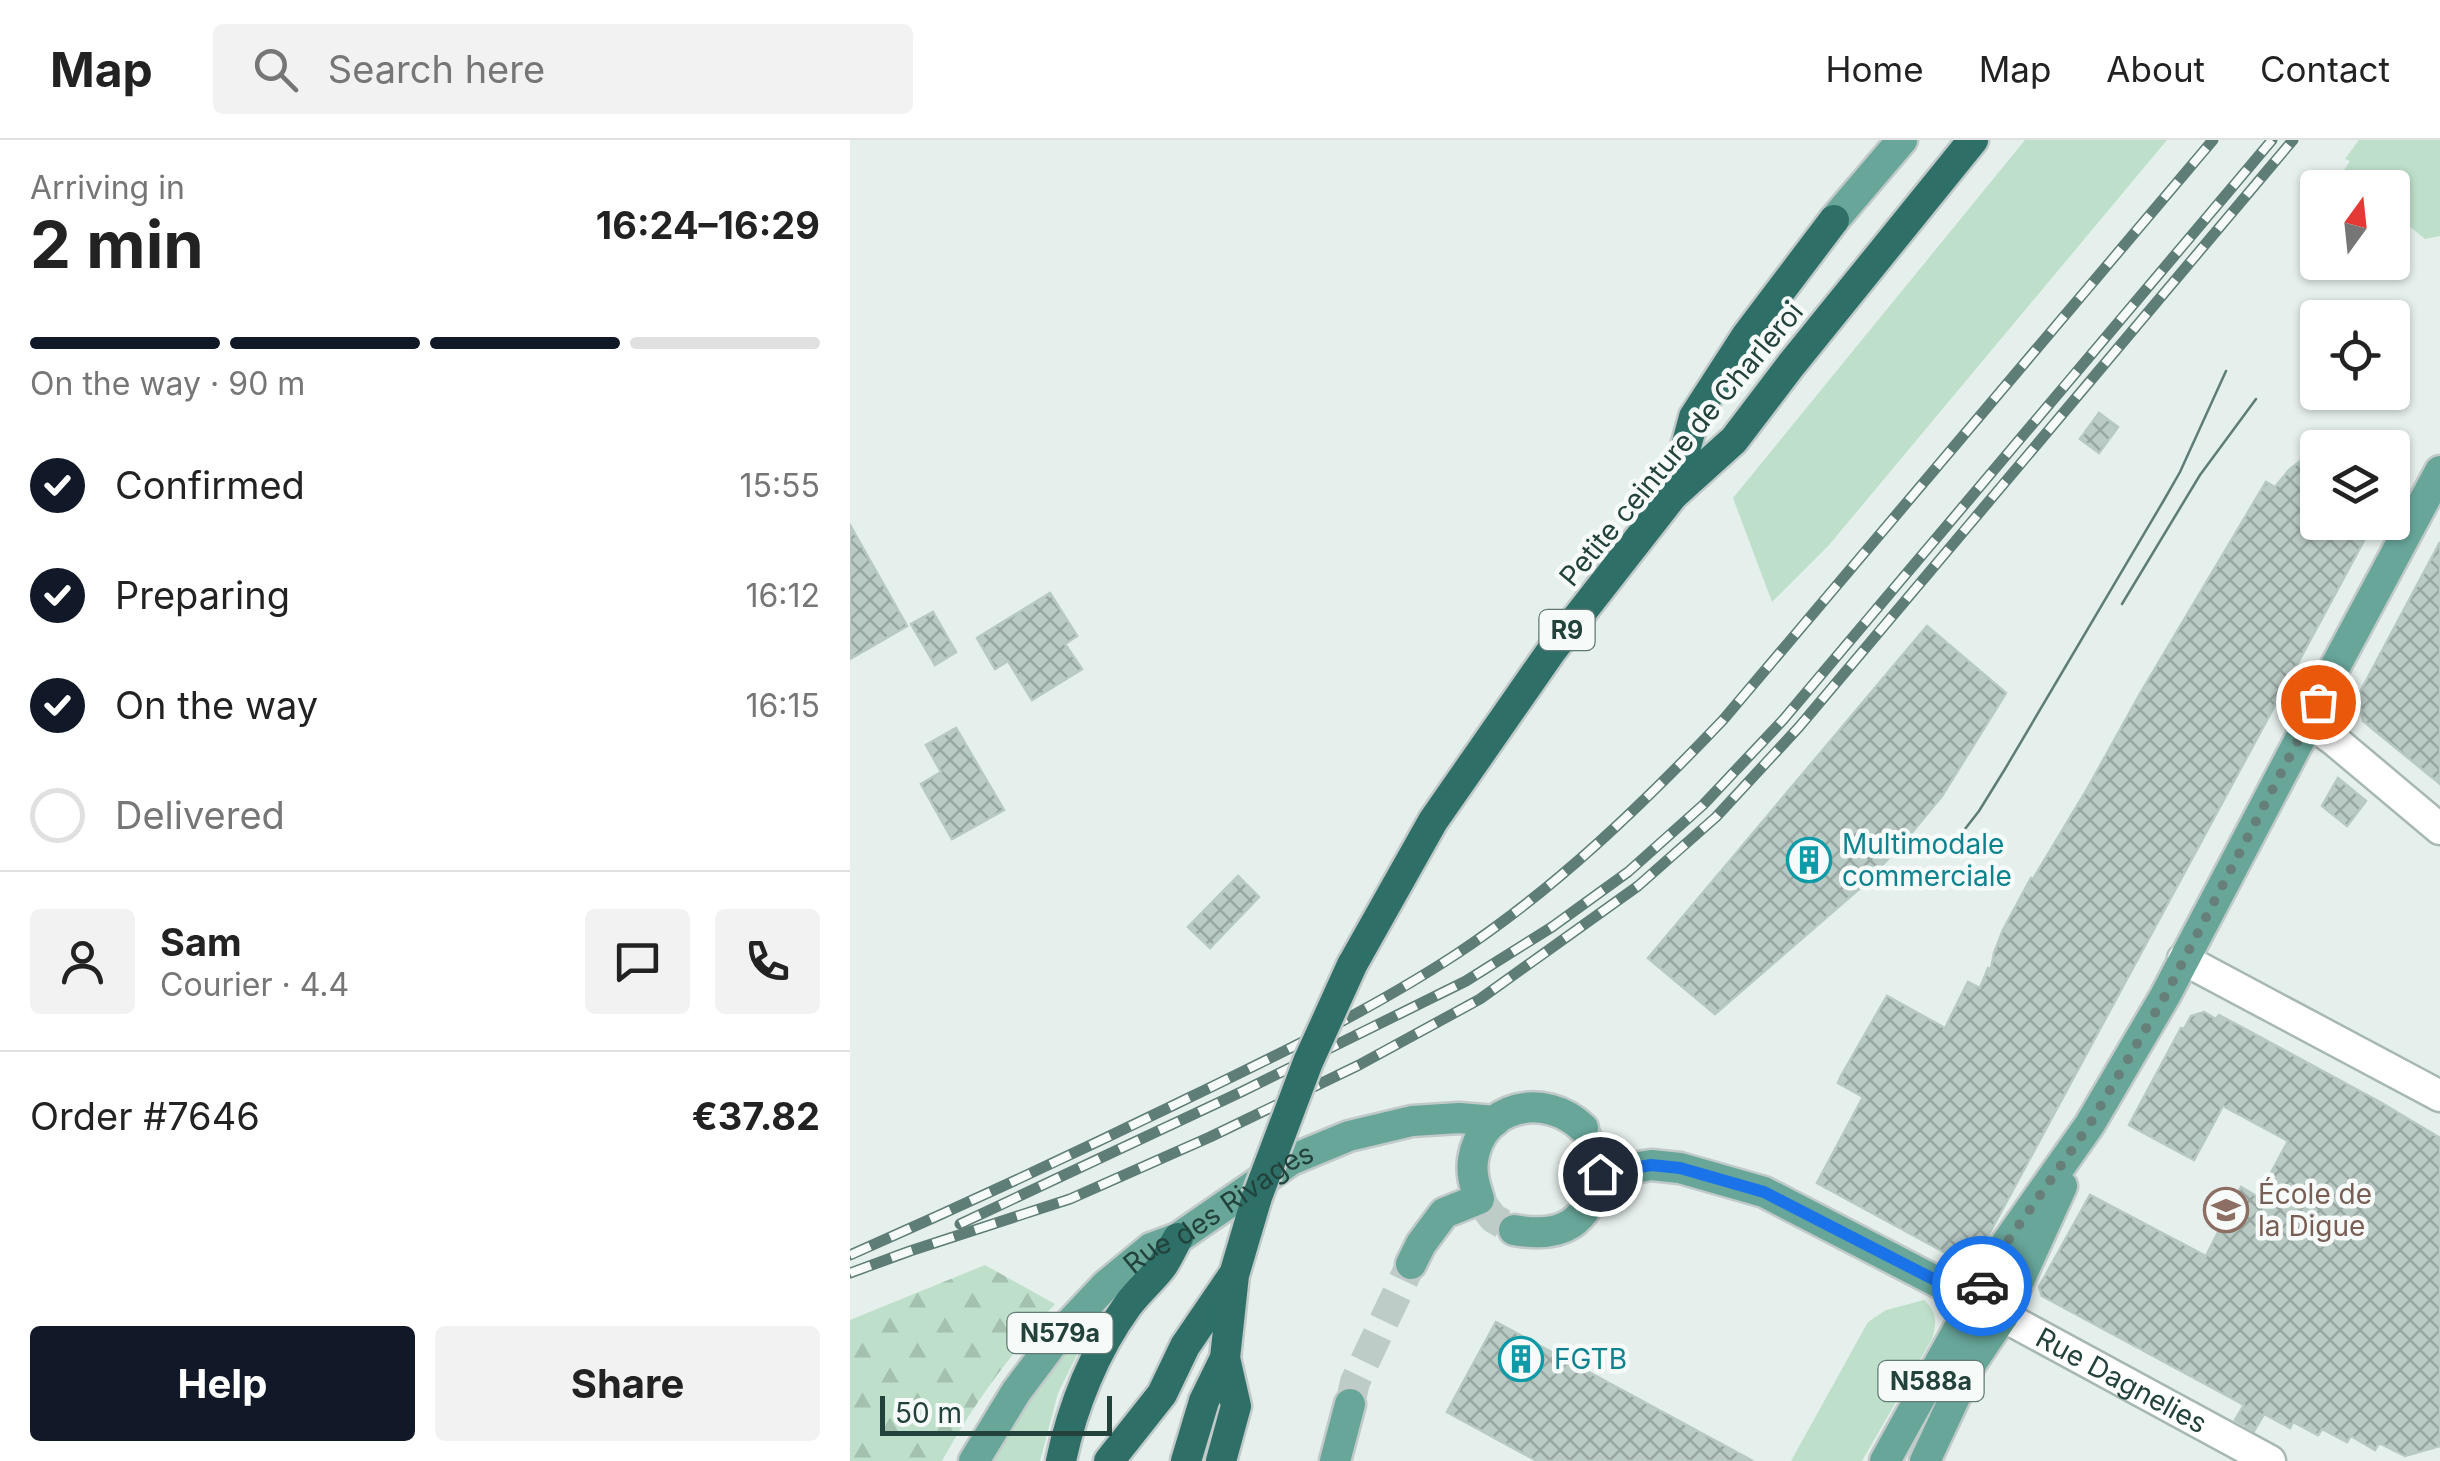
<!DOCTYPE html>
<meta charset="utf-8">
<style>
body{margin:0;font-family:Inter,sans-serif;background:#f2f2f2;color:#222;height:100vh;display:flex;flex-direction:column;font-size:38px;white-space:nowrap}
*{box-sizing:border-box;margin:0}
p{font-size:32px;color:#767676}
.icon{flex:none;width:55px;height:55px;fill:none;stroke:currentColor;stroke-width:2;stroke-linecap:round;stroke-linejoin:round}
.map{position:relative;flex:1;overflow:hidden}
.details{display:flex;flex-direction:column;background:#fff;width:850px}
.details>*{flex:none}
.needle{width:65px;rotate:15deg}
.controls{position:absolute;left:1450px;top:30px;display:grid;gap:20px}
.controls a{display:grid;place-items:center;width:110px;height:110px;border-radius:10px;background:#fff;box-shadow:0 2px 8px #0004;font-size:50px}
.scale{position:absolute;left:30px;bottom:25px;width:232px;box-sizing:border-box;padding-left:10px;border:5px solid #23423c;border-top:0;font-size:28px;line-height:35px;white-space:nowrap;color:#23423c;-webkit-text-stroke:8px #f6fbf9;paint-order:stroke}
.pin{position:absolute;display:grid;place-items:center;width:85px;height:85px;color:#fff;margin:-42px;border:5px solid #fff;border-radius:50%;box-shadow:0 2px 10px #0007}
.courier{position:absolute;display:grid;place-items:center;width:100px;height:100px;margin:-50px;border:8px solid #1a73e8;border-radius:50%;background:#fff;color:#222;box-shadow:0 2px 12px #0007}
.head em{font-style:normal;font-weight:700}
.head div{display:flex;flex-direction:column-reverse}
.head{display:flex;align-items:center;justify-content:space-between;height:170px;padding:0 30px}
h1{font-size:65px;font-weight:700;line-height:75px}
.bar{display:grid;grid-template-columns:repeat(4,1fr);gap:15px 10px;align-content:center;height:120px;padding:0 30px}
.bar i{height:12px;border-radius:8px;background:#e0e0e0}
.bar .current{background:#111827}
.bar p{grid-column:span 4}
.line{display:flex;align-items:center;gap:25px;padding:0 30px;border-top:2px solid #e0e0e0}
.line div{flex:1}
.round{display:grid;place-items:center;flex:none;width:105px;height:105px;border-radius:10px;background:#f2f2f2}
ol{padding:0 30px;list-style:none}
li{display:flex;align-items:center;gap:30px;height:110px}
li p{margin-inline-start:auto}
li .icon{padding:10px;border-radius:50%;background:#111827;color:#fff;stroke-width:4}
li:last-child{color:#767676}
li i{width:55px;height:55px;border:5px solid #e0e0e0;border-radius:50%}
.button{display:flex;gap:20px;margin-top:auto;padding:20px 30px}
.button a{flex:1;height:115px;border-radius:10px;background:#111827;color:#fff;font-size:40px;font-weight:700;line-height:115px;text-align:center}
.button a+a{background:#f2f2f2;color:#222}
header{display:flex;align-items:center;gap:60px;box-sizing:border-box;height:140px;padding:0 50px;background:#fff;border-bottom:2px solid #e0e0e0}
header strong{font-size:48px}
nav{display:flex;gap:55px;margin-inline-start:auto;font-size:35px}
.search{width:700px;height:90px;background:#f2f2f2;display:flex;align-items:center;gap:25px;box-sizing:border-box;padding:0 35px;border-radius:10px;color:#767676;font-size:38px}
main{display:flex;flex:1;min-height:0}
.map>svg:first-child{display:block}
</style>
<header>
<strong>Map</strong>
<div class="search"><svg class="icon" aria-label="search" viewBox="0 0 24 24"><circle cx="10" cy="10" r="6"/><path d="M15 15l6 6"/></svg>Search here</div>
<nav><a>Home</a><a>Map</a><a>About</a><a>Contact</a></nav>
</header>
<main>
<section class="details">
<div class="head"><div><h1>2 min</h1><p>Arriving in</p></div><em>16:24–16:29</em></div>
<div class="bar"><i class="current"></i><i class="current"></i><i class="current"></i><i></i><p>On the way · 90 m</p></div>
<ol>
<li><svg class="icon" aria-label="check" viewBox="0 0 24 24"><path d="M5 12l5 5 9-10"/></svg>Confirmed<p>15:55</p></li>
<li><svg class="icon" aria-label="check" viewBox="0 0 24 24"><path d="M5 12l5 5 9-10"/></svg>Preparing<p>16:12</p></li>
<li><svg class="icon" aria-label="check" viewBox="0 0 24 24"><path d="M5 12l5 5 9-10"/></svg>On the way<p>16:15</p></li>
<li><i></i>Delivered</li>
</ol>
<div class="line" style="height:180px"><a class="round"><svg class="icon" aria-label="person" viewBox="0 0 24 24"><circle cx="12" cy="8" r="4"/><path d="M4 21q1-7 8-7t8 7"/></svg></a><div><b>Sam</b><p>Courier · 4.4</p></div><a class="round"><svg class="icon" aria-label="chat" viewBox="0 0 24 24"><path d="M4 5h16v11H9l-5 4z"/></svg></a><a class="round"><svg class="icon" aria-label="phone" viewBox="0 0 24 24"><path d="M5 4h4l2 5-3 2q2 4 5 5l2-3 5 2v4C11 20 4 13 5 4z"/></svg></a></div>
<div class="line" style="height:130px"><div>Order #7646</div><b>€37.82</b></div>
<div class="button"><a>Help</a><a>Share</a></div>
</section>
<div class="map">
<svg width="1590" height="1321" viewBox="0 0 1590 1321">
<defs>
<pattern id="forest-firs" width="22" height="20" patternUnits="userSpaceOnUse" patternTransform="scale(2.5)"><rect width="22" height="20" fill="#bee0ca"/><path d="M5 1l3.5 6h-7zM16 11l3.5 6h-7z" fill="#a3c1ae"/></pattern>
<pattern id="building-cross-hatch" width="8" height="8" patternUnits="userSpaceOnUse" patternTransform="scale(2.5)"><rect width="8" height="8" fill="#bacac5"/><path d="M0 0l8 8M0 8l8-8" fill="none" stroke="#97a6a1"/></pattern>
</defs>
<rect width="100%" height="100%" fill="#e5efeb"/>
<g fill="#bee0ca">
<polygon points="1175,0 1317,0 979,405 922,462 883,358"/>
<polygon points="1509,0 1590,0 1590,96 1575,99 1543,73 1542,48 1503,47 1489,38 1500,21 1495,19"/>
<path d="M1074 1160C1087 1172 1087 1183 1082 1199L1012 1321H941L1018 1182 1036 1170Z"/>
<polygon points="230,1187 237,1195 208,1253 190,1321 138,1321"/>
</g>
<path fill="url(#forest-firs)" d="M135 1125 205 1164C162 1212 123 1264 92 1321H0V1180Z"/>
<g fill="url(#building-cross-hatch)" stroke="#b7c9c3" stroke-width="2.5">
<polygon points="1249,273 1268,287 1249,313 1230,299"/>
<polygon points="1468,307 1468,382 1524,382 1125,1120 1114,1123 967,1043 1013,957 988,943 991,936 1037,856 1095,888 1118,842 1130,848 1138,828 1141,829 1144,813 1153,790 1181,738 1183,739 1236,651 1291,552 1416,342 1425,347 1439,330"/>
<polygon points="0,385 57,486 0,519"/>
<polygon points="1590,402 1590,644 1513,581 1508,556"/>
<polygon points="200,453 227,496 215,504 232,529 182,560 158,521 145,529 127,498"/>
<polygon points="83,472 106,512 85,525 61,484"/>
<polygon points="1077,486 1156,553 1092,656 1059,696 1016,743 865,874 798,818"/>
<polygon points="106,588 154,670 102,699 71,644 91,632 76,605"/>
<polygon points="1488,638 1516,661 1497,686 1472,666"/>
<polygon points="388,736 409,757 360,808 338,787"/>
<polygon points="1354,872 1366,879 1369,875 1530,962 1590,998 1590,1306 1555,1316 1529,1303 1525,1310 1501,1296 1497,1302 1472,1289 1468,1295 1443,1282 1440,1288 1414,1274 1404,1291 1385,1280 1394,1265 1192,1156 1189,1147 1240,1055 1356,1116 1391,1047 1408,1057 1438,1001 1373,966 1344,1020 1279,985 1331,888 1334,889 1341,876"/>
<polygon points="646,1182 785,1257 903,1321 687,1321 597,1272"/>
</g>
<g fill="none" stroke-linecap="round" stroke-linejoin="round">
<g stroke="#beccc8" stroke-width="30" stroke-dasharray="30 15" stroke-linecap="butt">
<polyline points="733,988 747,1012 749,1028"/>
<polyline points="632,1063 643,1078 664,1090"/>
<polyline points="500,1264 505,1242 561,1124"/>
</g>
<defs>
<g id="street">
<polyline points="1459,582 1484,600 1590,689"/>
<polyline points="1333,819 1590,956"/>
<path id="s1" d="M1153 1176 1420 1321"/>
</g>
<g id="primary">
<polyline points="984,80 1052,0"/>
<path d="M664 1090C713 1099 738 1083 750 1034L801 1025 830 1028 914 1052 1153 1176"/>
<path d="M561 1124 571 1104 594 1073 629 1059C625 1046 621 1034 623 1020 631 965 695 951 733 988"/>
<path id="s2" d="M124 1321 166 1252 208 1196 256 1145 301 1108 328 1098 441 1020 499 996 562 981 609 978 645 981"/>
<polyline points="485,1321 500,1264"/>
<polyline points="1035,1321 1155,1105 1240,984 1315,856 1459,582 1477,542 1590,331"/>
<polyline points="1075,1321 1120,1225 1153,1176 1212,1046"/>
</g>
<g id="highway">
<polyline points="823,355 844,277 897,195 984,80"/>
<polyline points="502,825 583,681 702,510 823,355 884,300 941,225 1123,0"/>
<path d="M211 1321C222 1267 245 1210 278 1165 288 1151 303 1139 313 1125 319 1116 323 1106 328 1098"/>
<polyline points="259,1321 312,1254 335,1206 382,1137"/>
<polyline points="336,1321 354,1261 375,1218 384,1135 407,1057"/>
<polyline points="371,1321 386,1266 375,1218"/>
</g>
</defs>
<use href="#street" stroke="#a7b8b3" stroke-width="35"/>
<use href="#primary" stroke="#c1cac8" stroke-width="35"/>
<use href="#highway" stroke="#c1cac8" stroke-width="35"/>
<use href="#street" stroke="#fff" stroke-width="30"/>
<use href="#primary" stroke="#68a69a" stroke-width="30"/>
<use href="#highway" stroke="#2e7067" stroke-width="30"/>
<g stroke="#5e7d77" stroke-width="2.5">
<polyline points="1272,464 1350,335 1406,259"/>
<polyline points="1101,707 1129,671 1155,629 1314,360 1330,332 1376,231"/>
</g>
<defs>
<g id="rail">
<polyline points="110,1084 391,952 616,841 702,787 778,732 853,665 933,580 1422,0"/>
<path d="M0 1115C109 1067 217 1017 324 965 419 919 516 873 605 815 704 750 791 666 873 580L1363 0"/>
<polyline points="0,1133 60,1111 220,1059 360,997 509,925 630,859 788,746 866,677 949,587 1443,0"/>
</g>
</defs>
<use href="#rail" stroke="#5e7d77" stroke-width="11"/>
<use href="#rail" stroke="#f6fbf9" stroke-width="8" stroke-dasharray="22" stroke-linecap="butt"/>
<defs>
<polyline id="highway-bridge" points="407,1057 458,922 502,825"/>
</defs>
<use href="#highway-bridge" stroke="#c1cac8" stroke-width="35" stroke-linecap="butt"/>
<use href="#highway-bridge" stroke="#2e7067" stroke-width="30"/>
</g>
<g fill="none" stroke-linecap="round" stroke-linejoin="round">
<polyline stroke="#677f79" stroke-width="10" stroke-dasharray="0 18" points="1132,1146 1155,1105 1240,984 1315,856 1468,562"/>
<polyline stroke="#1a73e8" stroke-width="12" points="750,1034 801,1025 830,1028 914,1052 1124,1160 1132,1146"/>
</g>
<defs>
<symbol id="building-ring" viewBox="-11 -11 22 22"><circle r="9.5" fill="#f6fbf9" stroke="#0f9aa8" stroke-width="1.5"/><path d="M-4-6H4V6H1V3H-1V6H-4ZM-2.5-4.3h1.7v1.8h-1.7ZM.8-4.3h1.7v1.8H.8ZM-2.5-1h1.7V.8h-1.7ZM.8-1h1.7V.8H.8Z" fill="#0f9aa8"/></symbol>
<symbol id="school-ring" viewBox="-11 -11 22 22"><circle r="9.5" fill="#f6fbf9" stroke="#8d6e63" stroke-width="1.5"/><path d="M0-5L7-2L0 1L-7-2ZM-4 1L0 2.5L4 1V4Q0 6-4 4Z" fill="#8d6e63"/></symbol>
</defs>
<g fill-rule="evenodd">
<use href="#building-ring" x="934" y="695" width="50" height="50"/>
<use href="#school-ring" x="1351" y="1045" width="50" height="50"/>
<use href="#building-ring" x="646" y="1194" width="50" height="50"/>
</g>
<g text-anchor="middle" stroke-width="9" stroke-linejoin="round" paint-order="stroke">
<g fill="#f6fbf9" stroke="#627a75" stroke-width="2.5">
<rect x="689.5" y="470" width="55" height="40" rx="8"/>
<rect x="157.5" y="1173" width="105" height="40" rx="8"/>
<rect x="1028.5" y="1221" width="105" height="40" rx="8"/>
</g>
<g font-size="25" font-weight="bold" fill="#23423c">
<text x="717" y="499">R9</text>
<text x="210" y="1202">N579a</text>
<text x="1081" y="1250">N588a</text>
</g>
<g font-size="28" fill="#23423c" stroke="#f6fbf9">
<text transform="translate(831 304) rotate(-50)" y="10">Petite ceinture de Charleroi</text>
<text dy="10" stroke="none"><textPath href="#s2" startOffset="358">Rue des Rivages</textPath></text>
<text dy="10" stroke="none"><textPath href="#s1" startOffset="135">Rue Dagnelies</textPath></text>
</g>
<g font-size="28" fill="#0d838f" stroke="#f6fbf9" text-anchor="start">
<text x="992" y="714">Multimodale<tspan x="992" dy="32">commerciale</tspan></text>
<text x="704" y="1229">FGTB</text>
</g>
<g font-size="28" fill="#785e54" stroke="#f6fbf9" text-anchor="start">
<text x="1408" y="1064">École de<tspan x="1408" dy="32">la Digue</tspan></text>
</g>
</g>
</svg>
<div class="controls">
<a><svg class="needle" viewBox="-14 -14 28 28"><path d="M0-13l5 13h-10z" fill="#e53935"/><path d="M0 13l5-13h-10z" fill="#767676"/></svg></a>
<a><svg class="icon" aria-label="locate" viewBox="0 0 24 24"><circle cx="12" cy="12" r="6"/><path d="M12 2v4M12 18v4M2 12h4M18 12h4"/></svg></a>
<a><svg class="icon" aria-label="layers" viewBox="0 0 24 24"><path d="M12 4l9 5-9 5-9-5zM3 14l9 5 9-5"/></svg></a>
</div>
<div class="scale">50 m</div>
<div class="pin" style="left:1468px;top:562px;background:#ea580c"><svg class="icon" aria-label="bag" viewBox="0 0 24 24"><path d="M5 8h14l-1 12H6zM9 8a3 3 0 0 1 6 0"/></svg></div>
<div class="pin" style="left:750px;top:1034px;background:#1f2937"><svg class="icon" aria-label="home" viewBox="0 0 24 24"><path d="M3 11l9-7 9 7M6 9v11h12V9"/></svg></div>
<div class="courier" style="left:1132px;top:1146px"><svg class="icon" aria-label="car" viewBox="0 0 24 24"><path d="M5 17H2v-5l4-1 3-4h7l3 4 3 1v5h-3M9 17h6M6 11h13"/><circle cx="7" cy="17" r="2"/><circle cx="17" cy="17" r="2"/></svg></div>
</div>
</main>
